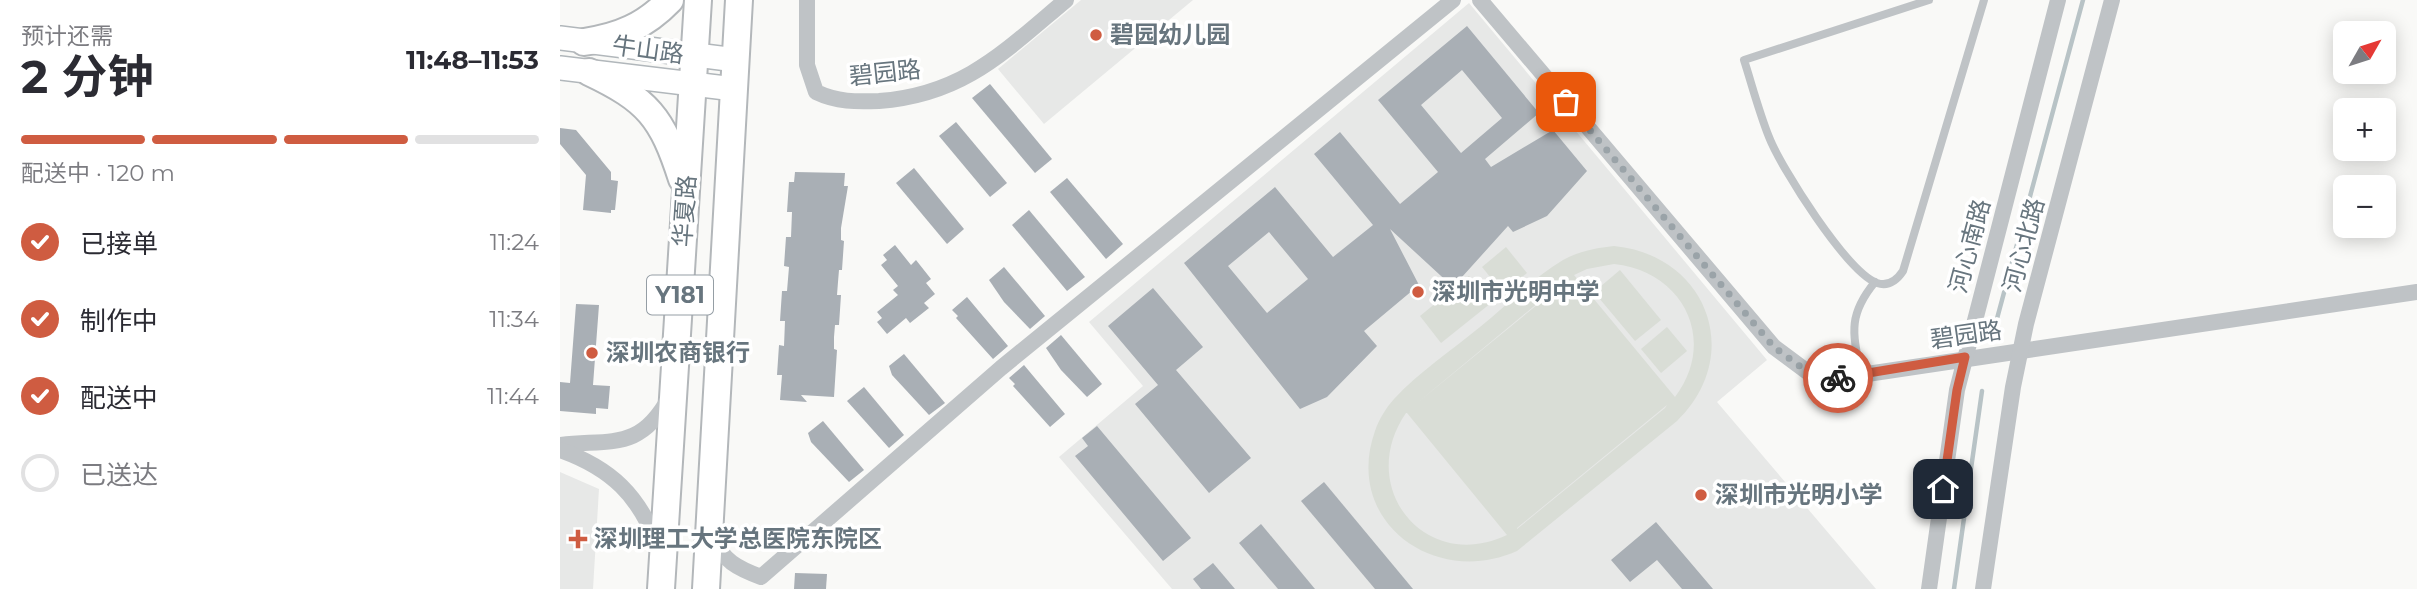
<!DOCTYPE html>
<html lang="zh">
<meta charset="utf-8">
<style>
body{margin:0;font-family:Montserrat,"Noto Sans SC",sans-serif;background:#f7f7f7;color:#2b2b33;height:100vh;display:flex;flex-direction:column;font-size:26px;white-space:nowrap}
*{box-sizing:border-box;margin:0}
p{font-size:23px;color:#7c7c81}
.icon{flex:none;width:38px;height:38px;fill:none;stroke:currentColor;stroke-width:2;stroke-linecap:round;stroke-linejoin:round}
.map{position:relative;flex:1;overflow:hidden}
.drawer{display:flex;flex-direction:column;background:#fff;width:560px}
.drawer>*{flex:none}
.needle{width:46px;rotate:51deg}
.fabs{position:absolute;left:1773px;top:21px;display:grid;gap:14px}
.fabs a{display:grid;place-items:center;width:63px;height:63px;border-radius:10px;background:#fff;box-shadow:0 4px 18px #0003;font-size:35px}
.pin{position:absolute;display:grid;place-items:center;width:60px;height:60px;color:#fff;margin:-30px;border-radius:14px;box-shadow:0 4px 10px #0006}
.courier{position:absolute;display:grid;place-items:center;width:70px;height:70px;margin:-35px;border:5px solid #cf5c41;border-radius:50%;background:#fff;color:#222;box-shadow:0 2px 9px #0007}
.headline em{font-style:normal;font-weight:700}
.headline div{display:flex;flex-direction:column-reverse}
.headline{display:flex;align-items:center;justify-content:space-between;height:119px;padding:0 21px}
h1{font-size:46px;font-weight:700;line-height:52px}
.bar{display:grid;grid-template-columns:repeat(4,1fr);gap:10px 7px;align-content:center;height:84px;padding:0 21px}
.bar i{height:9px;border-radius:5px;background:#e1e1e2}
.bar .active{background:#cf5c41}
.bar p{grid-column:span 4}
ol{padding:0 21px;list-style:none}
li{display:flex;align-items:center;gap:21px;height:77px}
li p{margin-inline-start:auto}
li .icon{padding:7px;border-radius:50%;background:#cf5c41;color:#fff;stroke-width:4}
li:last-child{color:#7c7c81}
li i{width:38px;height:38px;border:4px solid #e1e1e2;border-radius:50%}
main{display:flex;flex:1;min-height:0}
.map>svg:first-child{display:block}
</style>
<main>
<section class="drawer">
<div class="headline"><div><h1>2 分钟</h1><p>预计还需</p></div><em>11:48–11:53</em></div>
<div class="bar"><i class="active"></i><i class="active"></i><i class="active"></i><i></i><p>配送中 · 120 m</p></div>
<ol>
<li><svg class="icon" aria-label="check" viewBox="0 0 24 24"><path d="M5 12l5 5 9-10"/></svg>已接单<p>11:24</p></li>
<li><svg class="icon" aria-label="check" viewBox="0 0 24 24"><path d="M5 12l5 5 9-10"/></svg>制作中<p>11:34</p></li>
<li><svg class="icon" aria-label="check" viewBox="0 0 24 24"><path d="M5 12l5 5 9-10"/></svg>配送中<p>11:44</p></li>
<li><i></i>已送达</li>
</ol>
</section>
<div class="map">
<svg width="1857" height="589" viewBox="0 0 1857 589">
<rect width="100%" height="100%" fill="#f9f9f7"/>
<g fill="#e7e8e7">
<polygon points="521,0 633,0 484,124 438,69"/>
<polygon points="909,3 1207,360 1157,402 1316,589 612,589 499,457 583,386 529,322"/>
<polygon points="0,472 39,489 33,589 0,589"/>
</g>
<g fill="#d9ddd6" fill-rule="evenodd">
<path d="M1054 246C1147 255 1185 355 1117 421L957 551C874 588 783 521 815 431 819 419 826 408 834 399 859 372 892 350 920 327 947 305 973 278 1003 260 1019 251 1036 248 1054 246ZM1054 264C1123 271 1158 340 1115 397L1014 275 1027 269ZM1005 281V282L857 403 1002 283ZM1107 405 1105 408 957 529V528ZM846 413H847L947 535C865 574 795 487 846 413Z"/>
<polygon points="946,247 967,273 943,293 922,267"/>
<polygon points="1060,270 1101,320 1075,341 1034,292"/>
<polygon points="909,276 931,303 881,343 860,316"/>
<polygon points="1107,327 1127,351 1101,373 1081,349"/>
</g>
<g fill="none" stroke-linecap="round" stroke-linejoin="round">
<g stroke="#b8c3c6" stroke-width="4.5">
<polyline points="1435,326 1523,0"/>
<polyline points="1394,589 1422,391"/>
</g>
</g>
<g fill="#a9afb5" fill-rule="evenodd">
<path d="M907 26 979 113 925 159 931 167 993 130 1027 171 987 216 953 232 948 226 893 287 830 229 859 285 804 331 817 346 767 397 740 409 624 263 715 187 773 257 813 225 754 154 780 132 840 204 878 172 818 100ZM902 70 942 118 901 153 861 105ZM709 232 748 279 707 313 668 266Z"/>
<polygon points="430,84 492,159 475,173 412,98"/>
<polygon points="396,122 447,183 430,197 379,136"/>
<polygon points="0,128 16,130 51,172 51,180 58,181 55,210 51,210 51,213 23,210 26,175 0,144"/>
<polygon points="354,168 404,229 387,244 336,183"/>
<polygon points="235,172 285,173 284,186 288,186 281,228 281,240 284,241 282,270 279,270 278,282 277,295 281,295 279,325 275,325 274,337 274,349 277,350 274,397 241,395 247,402 220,400 222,375 217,375 219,345 224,346 225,321 220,321 222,291 227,291 229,267 224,266 226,237 231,237 232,212 227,212 229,182 234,182"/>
<polygon points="507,178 563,244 546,259 490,192"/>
<polygon points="469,210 525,277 507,291 452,225"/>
<polygon points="335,245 351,265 356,260 371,279 366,283 375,294 364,303 369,308 350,323 346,318 327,334 317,322 322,318 317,312 338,295 333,290 338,286 321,265 327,260 323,255"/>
<polygon points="444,267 485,316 470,329 444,302 429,280"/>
<polygon points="593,288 643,347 616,370 691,458 649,493 575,404 598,385 548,326"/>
<polygon points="407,297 448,346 433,359 396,318 398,316 392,310"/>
<polygon points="16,304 39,305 33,385 50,386 48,409 36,408 36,414 0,411 0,382 10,383"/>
<polygon points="501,335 542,384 527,397 501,370 486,348"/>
<polygon points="344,354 385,403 369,415 332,375 329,366"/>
<polygon points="464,365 505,414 490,427 453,386 455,384 449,378"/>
<polygon points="304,387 344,435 329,448 287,401"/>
<polygon points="263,421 304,470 289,482 251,442 248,433"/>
<polygon points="537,426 631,538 603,561 515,456 528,446 522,438"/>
<polygon points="764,482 853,589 815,589 741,501"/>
<polygon points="1096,522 1153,589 1122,589 1097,560 1070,582 1051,560"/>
<polygon points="701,524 755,589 718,589 679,543"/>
<polygon points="653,563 675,589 641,589 633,579"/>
<polygon points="235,573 267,574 266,589 234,589"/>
</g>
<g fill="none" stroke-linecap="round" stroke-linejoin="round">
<defs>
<g id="secondary">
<polyline points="0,38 176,60"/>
<polyline points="0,68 174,89"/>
</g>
<g id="primary">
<path d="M24 42C59 37 85 26 110 0"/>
<path d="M29 72C88 100 102 117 122 179"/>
<polyline points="101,589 138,0"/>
<polyline points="146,589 179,0"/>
</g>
</defs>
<use href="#secondary" stroke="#b1b7bb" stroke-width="26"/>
<use href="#primary" stroke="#b3b7ba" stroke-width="30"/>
<g stroke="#bfc3c6" stroke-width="8">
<path d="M1369 0 1184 60C1192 85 1199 112 1209 137 1221 168 1287 272 1317 283 1329 287 1337 280 1343 271L1424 0"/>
<path d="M1301 374C1293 334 1287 316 1315 282"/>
</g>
<g stroke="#bfc3c6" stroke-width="16">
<path d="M247 0V65L256 92C277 102 296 102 319 101 403 95 444 52 506 0"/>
<polyline points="920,0 1214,347 1253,376 1287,377 1857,292"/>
<path d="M0 445C51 439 80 451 109 398"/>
<path d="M0 450C51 468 80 496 98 547"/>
<path d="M153 537C163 561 177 568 201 577L441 368 893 0"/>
<polyline points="1369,589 1397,390 1498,0"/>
<polyline points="1423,589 1453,387 1466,324 1552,0"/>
</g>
<use href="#secondary" stroke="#fff" stroke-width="23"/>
<use href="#primary" stroke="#fff" stroke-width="26"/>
</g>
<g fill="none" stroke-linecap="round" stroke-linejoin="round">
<polyline stroke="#9aa3a8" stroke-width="7" stroke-dasharray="0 12.6" points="1006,102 1214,347 1253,376 1278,378"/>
<polyline stroke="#cf5c41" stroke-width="9" points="1278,378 1405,357 1397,390 1383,489"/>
</g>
<g fill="#cf5c41" stroke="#fff" stroke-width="2.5">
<circle cx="536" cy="35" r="7"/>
<circle cx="858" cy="292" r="7"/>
<circle cx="32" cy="353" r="7"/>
<circle cx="1141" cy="495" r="7"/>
<path d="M14.5 528.5h7v7h7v7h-7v7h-7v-7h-7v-7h7z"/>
</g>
<g text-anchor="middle" stroke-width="7" stroke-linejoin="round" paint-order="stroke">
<rect fill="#fff" stroke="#959ea5" stroke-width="2" x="87" y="275.5" width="66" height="39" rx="5"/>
<g font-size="23" font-weight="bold" fill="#67757e">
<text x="120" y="303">Y181</text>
</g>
<g font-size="24" font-weight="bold" fill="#67757e" stroke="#fff" text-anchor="start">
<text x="550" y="43">碧园幼儿园</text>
<text x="872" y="300">深圳市光明中学</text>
<text x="46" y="361">深圳农商银行</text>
<text x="1155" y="503">深圳市光明小学</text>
<text x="34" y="547">深圳理工大学总医院东院区</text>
</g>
<g font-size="24" fill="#67757e" stroke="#fff">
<text transform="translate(88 50) rotate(8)" y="8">牛山路</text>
<text transform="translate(325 73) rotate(-6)" y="8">碧园路</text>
<text transform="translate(125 211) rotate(-86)" y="8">华夏路</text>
<text transform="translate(1464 245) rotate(-75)" y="8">河心北路</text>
<text transform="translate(1410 246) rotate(-75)" y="8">河心南路</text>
<text transform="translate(1406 335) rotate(-8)" y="8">碧园路</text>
</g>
</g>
</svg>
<div class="fabs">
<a><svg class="needle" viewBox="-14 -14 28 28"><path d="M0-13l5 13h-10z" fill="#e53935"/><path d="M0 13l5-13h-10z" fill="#7c7c81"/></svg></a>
<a>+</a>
<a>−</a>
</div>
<div class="pin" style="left:1006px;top:102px;background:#ea580c"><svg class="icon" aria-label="bag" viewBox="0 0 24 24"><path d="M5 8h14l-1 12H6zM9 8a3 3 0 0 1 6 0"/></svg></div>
<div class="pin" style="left:1383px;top:489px;background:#1f2937"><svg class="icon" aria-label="home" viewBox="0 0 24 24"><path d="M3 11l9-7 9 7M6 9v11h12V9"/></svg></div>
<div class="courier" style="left:1278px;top:378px"><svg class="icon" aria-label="bike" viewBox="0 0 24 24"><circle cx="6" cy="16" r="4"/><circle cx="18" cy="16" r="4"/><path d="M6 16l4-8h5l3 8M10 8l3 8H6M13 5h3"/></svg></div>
</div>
</main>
